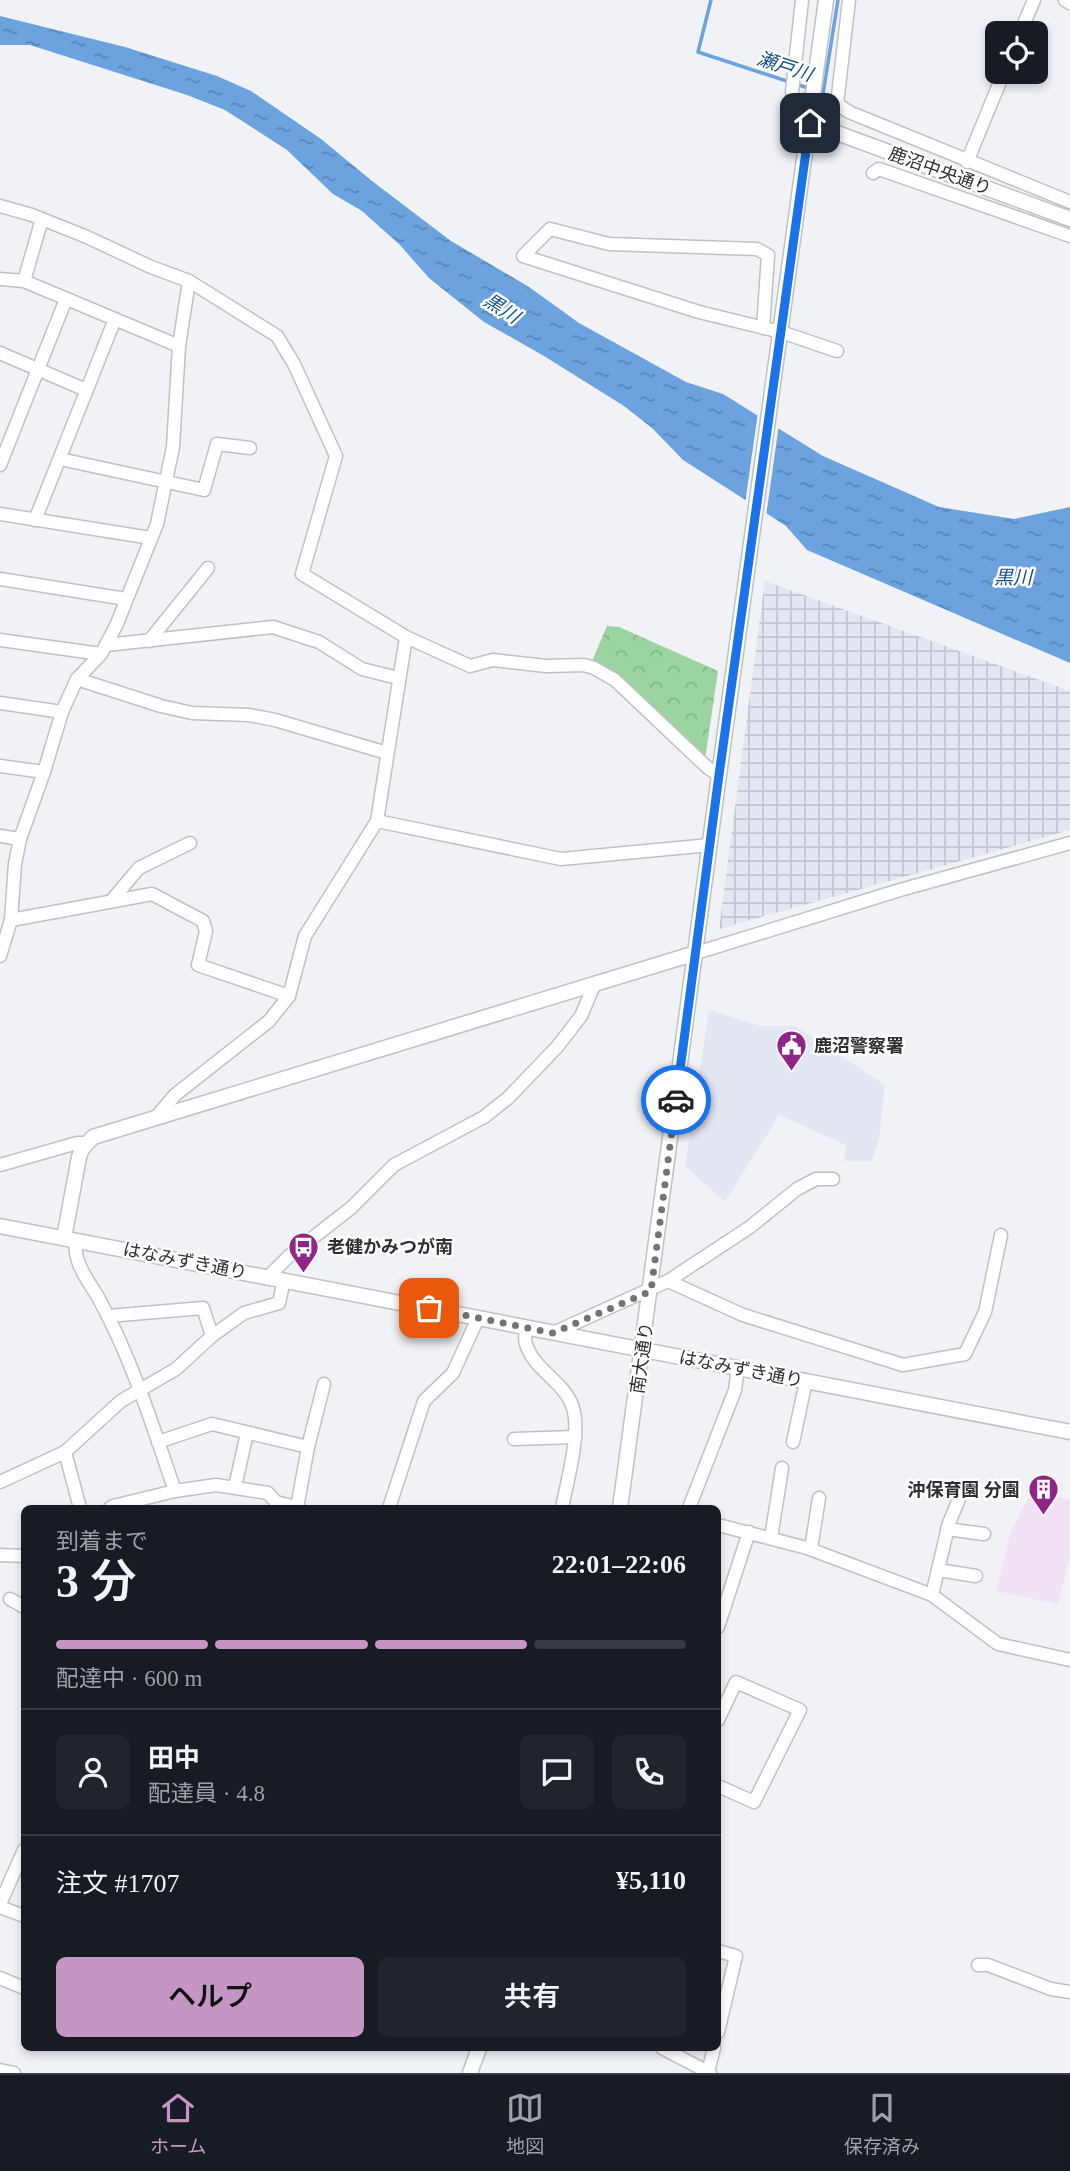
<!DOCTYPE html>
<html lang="ja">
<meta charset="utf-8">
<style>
body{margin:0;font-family:"Times New Roman","Noto Sans JP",serif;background:#20242c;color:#f1f3f6;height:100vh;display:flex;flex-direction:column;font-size:26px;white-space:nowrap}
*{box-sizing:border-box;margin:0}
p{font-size:23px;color:#9ea1a6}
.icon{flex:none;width:38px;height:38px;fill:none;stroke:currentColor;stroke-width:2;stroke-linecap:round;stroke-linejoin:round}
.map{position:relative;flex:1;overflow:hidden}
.details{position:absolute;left:21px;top:1505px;width:700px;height:546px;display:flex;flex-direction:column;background:#171b24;border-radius:10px;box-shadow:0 4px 10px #0003}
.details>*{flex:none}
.fabs{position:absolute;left:985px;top:21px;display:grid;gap:14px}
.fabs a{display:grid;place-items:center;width:63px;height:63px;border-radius:10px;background:#171b24;box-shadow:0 4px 10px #0003;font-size:35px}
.pin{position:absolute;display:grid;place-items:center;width:60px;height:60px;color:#fff;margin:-30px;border-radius:14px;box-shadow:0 4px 10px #0006}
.courier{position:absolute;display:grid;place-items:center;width:70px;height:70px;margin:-35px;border:5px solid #1a73e8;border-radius:50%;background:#fff;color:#222;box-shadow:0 2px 9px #0007}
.headline em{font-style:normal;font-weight:600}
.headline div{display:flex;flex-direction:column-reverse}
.headline{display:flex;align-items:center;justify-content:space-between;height:119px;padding:0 35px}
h1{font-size:46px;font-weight:600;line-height:52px}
.bar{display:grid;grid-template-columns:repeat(4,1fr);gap:10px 7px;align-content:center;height:84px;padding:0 35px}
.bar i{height:9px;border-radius:5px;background:#363941}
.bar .selected{background:#c596c4}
.bar p{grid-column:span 4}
.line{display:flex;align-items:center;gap:18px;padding:0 35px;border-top:2px solid #363941}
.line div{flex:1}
.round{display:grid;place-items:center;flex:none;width:74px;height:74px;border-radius:10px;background:#20242c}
.primary-button{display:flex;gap:14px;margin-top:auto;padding:14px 35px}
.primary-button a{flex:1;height:80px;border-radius:10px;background:#c596c4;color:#111;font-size:28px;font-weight:600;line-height:80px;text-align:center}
.primary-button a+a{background:#20242c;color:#f1f3f6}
.dock{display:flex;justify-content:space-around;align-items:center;height:98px;border-top:2px solid #363941;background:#171b24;font-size:19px;color:#9ea1a6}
.dock a{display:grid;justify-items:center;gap:4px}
.dock .selected{color:#c596c4}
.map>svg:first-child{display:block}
</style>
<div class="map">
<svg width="1070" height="2073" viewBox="0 0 1070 2073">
<defs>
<pattern id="industrial-grid" width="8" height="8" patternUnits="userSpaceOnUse" patternTransform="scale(1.75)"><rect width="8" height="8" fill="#e3e7f3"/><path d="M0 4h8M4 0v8" fill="none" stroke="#c3c6d1"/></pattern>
<pattern id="forest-crowns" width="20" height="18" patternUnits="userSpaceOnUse" patternTransform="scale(1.75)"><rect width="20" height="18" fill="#9bd3a1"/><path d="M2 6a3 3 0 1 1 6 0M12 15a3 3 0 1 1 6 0" fill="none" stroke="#86b58b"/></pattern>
<pattern id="water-ripples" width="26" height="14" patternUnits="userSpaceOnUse" patternTransform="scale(1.75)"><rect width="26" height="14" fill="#6ca3df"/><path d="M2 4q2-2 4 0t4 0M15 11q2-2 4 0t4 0" fill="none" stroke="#5985b5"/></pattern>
</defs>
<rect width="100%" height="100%" fill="#f0f2f6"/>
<polygon fill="#e3e7f3" points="709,1010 761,1026 795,1026 885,1085 879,1138 872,1161 844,1161 846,1145 779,1115 725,1202 685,1166"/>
<polygon fill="url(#industrial-grid)" points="765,581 1070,691 1070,830 719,929"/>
<polygon fill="#f1e2f5" points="1033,1489 1070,1500 1070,1555 1058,1604 996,1591 1010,1534"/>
<polygon fill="url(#forest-crowns)" points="607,626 619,627 718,671 705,759 608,669 592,661"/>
<polygon fill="url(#water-ripples)" points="0,16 125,47 217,76 251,91 321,139 372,181 451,241 529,287 579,323 686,382 723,394 823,456 939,507 1014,519 1070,507 1070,663 807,550 786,526 683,460 652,428 624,406 544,356 484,322 429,278 400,245 362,211 333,194 287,150 225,110 187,95 30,45 0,45"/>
<polygon fill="#f0f2f6" points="758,412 779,424 766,517 745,504"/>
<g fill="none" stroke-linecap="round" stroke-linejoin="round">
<g stroke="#6ca3df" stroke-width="3.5">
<polyline points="711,0 698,52 811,89"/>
<polyline points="818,92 823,94 838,0"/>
</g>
<defs>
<g id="minor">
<polyline points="849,0 837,104 849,112 1070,202"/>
<polyline points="1065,0 1070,3"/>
<polyline points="1020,33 1034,0"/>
<polyline points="792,92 802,0"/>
<polyline points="967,162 1004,72"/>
<polyline points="873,173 879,169 1070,236"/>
<polyline points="0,206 32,215 87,237 151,267 189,281 277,336 294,364 336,456 302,574 406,637 377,821 305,936 289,996"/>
<polyline points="0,279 24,281 179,346"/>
<polyline points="24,281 42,219"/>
<polyline points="763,328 768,255 757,249 609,244 550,229 523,256 699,312 781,332 837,351"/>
<polyline points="0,353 86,390"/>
<polyline points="60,459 204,490 217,444 250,448"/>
<polyline points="0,465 66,299"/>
<polyline points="0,514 151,538"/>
<polyline points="35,520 115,319"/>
<polyline points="0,579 126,599"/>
<polyline points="406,637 470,666 493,660 546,666 584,665 594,668 615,680 708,768 719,775"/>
<polyline points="0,640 101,654"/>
<polyline points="149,641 208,568"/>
<polyline points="106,645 273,627 319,642 362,669 398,678"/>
<polyline points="77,679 161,706 192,713 249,715 275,720 387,753"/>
<polyline points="0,703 62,712"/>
<polyline points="0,766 44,772"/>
<polyline points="377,821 561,859 710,845"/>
<polyline points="0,836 20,839"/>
<polyline points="112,900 139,868 190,843"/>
<polyline points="11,920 152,894 203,921 206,931 198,965 289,996 269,1021 175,1095 157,1116"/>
<polyline points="696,953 900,890 1070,843"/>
<polyline points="0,956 11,920 15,864 20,839 44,772 62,712 77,679 101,654 116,626 157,524 173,447 179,346 189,281"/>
<polyline points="0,1165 77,1143 86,1143"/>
<path d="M76 1241C73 1263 88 1280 99 1299 132 1359 153 1427 175 1491"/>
<polyline points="268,1277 288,1257 351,1208 394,1165 484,1117 508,1098 557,1047 581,1016 595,983"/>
<polyline points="668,1281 743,1315 903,1365 965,1354 985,1312 1001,1235"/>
<polyline points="108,1316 203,1308 212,1336"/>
<path d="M526 1328C526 1332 524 1340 526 1344 533 1369 563 1381 572 1405 582 1431 567 1481 562 1508"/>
<polyline points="553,1333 668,1281 750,1227 797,1189 816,1179 833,1179"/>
<polyline points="514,1439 575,1437"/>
<polyline points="158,1442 212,1424 308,1447 297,1508"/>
<polyline points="793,1442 806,1381"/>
<polyline points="308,1447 324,1384"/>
<polyline points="65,1452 80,1508"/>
<polyline points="0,1482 65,1452 121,1401 176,1369 212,1336 244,1313 279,1303 284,1280"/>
<polyline points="235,1487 247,1433"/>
<polyline points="110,1508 113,1506 175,1491 216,1485 268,1493 276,1502 299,1508"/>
<polyline points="389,1508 424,1401 453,1373 478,1318"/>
<polyline points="689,1508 735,1390 738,1368"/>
<polyline points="718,1525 807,1548 932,1595 998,1644 1070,1660"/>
<polyline points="947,1529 984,1534"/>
<polyline points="771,1538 782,1468"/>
<polyline points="811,1549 819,1498"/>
<polyline points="0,1555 24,1556"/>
<polyline points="938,1570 976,1576"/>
<polyline points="932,1595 949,1523 959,1499"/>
<polyline points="10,1599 24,1607"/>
<polyline points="718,1627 749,1532"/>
<polyline points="718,1720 736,1682 800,1710 754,1802 718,1786"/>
<polyline points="0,1904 24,1850"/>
<polyline points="0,1907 24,1916"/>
<polyline points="718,1951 736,1956 718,2032"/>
<polyline points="978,1965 988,1965 1051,1989 1070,1992"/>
<polyline points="0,1978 24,1988"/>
<polyline points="662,2048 710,2073"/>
<polyline points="0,2070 14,2073"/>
<polyline points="708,2072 714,2048"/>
</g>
<g id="tertiary">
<polyline points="810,123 1070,219"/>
<polyline points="0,1226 1070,1432"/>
<polyline points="64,1238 79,1157 82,1149 93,1137 696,953"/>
<polyline points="620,1508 719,775 826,0"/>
<polyline points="470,2073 479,2048"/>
</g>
</defs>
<use href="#minor" stroke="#bfc1c5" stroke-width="15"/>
<use href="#tertiary" stroke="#bfc1c5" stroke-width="17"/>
<use href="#minor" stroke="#fff" stroke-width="12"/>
<use href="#tertiary" stroke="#fff" stroke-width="14"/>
</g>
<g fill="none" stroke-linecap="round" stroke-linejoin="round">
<polyline stroke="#737376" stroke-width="7" stroke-dasharray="0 12.6" points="429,1308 553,1333 651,1291 676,1100"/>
<polyline stroke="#1a73e8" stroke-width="9" points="676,1100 719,775 810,123"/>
</g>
<defs>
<symbol id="civic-pin" viewBox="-11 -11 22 30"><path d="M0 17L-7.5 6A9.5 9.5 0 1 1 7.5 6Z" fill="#902588" stroke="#fff"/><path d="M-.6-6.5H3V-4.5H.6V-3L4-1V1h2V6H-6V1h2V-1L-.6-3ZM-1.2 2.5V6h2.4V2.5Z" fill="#fff"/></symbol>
<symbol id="bus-pin" viewBox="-11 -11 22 30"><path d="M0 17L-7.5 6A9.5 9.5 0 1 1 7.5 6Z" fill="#902588" stroke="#fff"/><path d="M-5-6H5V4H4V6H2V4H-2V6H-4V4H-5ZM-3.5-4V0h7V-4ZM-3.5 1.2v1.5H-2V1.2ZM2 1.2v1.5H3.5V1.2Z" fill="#fff"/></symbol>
<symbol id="building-pin" viewBox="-11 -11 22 30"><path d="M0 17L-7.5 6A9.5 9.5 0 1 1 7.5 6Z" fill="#902588" stroke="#fff"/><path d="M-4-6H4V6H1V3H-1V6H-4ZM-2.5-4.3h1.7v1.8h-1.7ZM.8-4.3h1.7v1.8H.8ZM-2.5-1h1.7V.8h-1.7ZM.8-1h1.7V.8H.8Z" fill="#fff"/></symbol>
</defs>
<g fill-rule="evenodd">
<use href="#civic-pin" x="774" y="1028" width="35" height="47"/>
<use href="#bus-pin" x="286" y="1230" width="35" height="47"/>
<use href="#building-pin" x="1026" y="1472" width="35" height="47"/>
</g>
<g text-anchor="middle" stroke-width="5" stroke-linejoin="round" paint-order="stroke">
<g font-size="18" fill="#2f2f31" stroke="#fff">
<text transform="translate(940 171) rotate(20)" y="6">鹿沼中央通り</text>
<text transform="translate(185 1261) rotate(11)" y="6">はなみずき通り</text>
<text transform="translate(642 1358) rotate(-82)" y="6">南大通り</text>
<text transform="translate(741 1369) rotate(11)" y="6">はなみずき通り</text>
</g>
<g font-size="18" font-weight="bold" fill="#2f2f31" stroke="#fff" text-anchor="start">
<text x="814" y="1052">鹿沼警察署</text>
<text x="327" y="1253">老健かみつが南</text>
<text x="1020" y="1496" text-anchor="end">沖保育園 分園</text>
</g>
<g font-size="19" font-style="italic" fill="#134f85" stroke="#fff">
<text transform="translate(785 66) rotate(18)" y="7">瀬戸川</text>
<text transform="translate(502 308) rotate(32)" y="7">黒川</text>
<text x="1013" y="584">黒川</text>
</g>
</g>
</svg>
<div class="fabs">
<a><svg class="icon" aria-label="locate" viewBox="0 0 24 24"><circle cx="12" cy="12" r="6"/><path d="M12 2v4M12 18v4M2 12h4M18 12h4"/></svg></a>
</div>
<div class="pin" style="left:429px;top:1308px;background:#ea580c"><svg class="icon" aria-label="bag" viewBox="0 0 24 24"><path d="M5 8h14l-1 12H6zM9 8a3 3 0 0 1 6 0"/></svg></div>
<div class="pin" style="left:810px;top:123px;background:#1f2937"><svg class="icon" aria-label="home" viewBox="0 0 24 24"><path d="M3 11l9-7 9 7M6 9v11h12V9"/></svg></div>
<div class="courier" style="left:676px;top:1100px"><svg class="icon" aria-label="car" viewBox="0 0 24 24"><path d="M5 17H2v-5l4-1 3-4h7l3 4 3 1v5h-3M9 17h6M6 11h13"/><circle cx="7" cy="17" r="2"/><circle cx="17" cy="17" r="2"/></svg></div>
<section class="details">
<div class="headline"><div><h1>3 分</h1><p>到着まで</p></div><em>22:01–22:06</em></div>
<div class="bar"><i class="selected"></i><i class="selected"></i><i class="selected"></i><i></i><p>配達中 · 600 m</p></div>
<div class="line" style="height:126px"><a class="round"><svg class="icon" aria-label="person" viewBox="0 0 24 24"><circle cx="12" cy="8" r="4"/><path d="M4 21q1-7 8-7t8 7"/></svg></a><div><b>田中</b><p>配達員 · 4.8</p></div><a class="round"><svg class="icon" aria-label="chat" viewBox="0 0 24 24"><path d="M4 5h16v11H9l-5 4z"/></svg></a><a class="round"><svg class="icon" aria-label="phone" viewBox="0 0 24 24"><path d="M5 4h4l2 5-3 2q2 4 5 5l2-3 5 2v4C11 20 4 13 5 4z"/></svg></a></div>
<div class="line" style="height:91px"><div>注文 #1707</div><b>¥5,110</b></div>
<div class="primary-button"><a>ヘルプ</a><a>共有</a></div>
</section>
</div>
<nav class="dock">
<a class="selected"><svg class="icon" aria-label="home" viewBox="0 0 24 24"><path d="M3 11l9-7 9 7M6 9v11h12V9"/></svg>ホーム</a>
<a><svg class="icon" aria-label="map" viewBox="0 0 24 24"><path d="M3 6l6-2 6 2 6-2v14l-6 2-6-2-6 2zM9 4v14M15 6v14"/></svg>地図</a>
<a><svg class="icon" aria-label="saved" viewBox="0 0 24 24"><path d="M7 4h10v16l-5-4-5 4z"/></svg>保存済み</a>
</nav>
